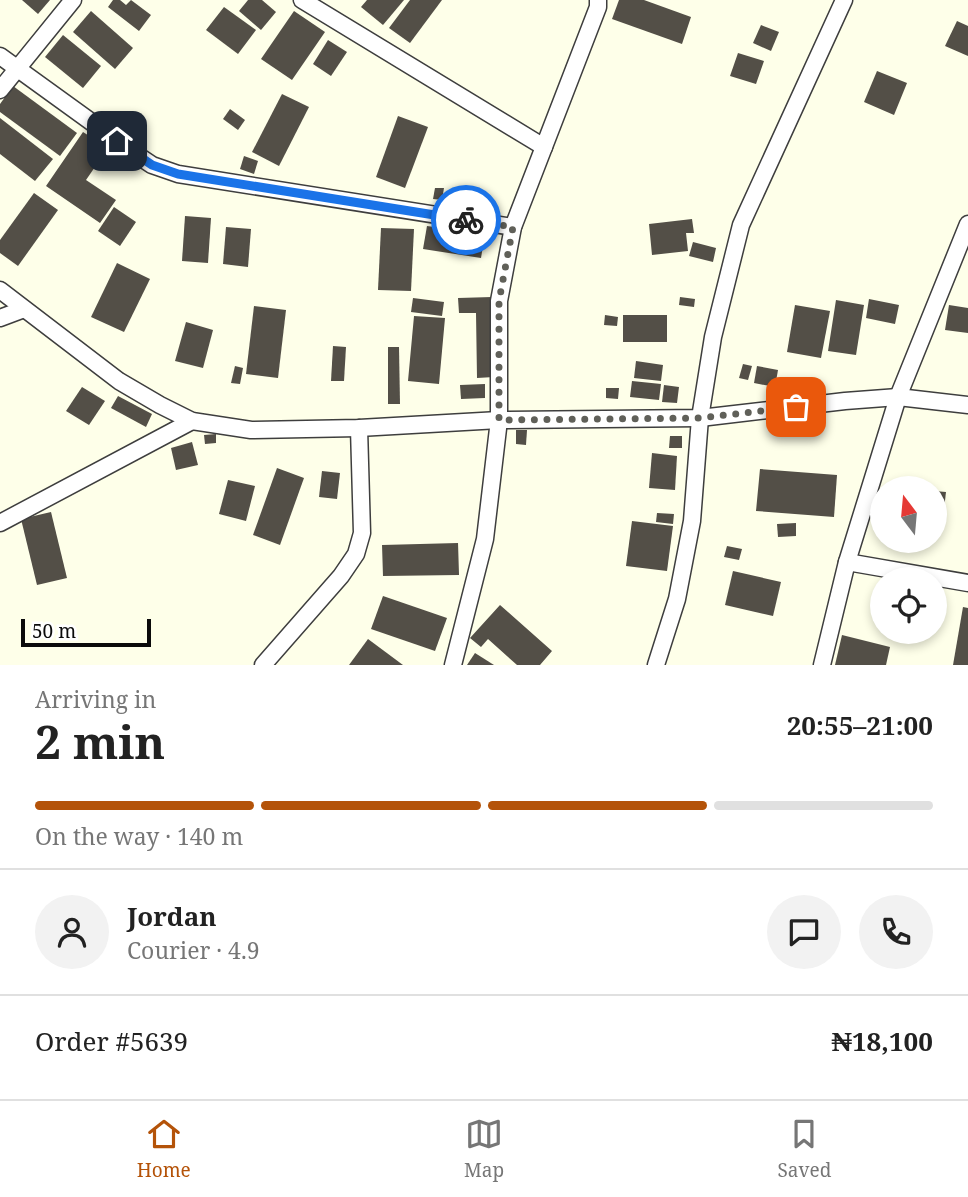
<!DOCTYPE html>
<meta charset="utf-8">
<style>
body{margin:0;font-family:"Noto Serif",serif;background:#f2f2f2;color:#222;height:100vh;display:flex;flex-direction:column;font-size:26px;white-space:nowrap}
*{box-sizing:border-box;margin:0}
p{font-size:23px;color:#767676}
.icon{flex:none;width:38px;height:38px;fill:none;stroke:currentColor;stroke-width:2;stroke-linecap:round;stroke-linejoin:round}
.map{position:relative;height:665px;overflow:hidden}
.panel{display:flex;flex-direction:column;background:#fff;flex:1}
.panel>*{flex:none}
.needle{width:46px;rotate:344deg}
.controls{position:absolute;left:870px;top:476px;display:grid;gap:14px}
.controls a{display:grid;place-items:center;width:77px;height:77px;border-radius:50%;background:#fff;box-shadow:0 4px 10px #0003;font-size:35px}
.scale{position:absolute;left:21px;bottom:18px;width:130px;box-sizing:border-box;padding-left:7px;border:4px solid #0b0b0b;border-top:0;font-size:19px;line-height:24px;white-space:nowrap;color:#0b0b0b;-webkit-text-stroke:5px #fff;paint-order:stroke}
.pin{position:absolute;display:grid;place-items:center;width:60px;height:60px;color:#fff;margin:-30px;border-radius:14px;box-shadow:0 4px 10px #0006}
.courier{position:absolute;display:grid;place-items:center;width:70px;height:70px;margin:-35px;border:5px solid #1a73e8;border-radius:50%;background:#fff;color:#222;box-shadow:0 2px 9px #0007}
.headline em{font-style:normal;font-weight:700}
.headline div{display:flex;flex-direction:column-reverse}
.headline{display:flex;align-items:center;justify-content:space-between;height:119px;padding:0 35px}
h1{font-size:46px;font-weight:700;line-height:52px}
.bar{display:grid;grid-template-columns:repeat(4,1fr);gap:10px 7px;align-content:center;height:84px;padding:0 35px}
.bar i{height:9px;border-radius:5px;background:#e0e0e0}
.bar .selected{background:#b45309}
.bar p{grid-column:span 4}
.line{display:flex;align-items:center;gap:18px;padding:0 35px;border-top:2px solid #e0e0e0}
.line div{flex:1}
.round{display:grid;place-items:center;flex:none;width:74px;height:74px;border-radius:37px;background:#f2f2f2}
.tabs{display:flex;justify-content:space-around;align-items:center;height:98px;border-top:2px solid #e0e0e0;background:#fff;font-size:19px;color:#767676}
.tabs a{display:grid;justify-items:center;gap:4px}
.tabs .selected{color:#b45309}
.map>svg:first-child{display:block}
</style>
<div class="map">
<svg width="968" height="665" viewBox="0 0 968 665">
<rect width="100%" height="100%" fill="#feffe9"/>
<g fill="#534f47">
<polygon points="22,0 50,0 38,14"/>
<polygon points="113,0 120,0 126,5 131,0 151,15 139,31 108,7"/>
<polygon points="248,0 262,0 276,12 261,30 239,11"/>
<polygon points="367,0 404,0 383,25 361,7"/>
<polygon points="410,0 442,0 410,43 389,28"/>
<polygon points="619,0 644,0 691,17 682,44 612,19"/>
<polygon points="224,7 256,30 238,54 206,30"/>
<polygon points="91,11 133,48 115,69 73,32"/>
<polygon points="294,11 325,32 292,80 261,59"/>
<polygon points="957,21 968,26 968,56 945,46"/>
<polygon points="761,25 779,32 771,51 753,43"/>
<polygon points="63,35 101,66 83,88 45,57"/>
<polygon points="328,40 347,52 331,76 313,64"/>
<polygon points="738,53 764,61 756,84 730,76"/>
<polygon points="877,71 907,83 894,115 864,102"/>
<polygon points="13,86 77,133 60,156 0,112 0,104"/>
<polygon points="282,94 309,107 279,166 252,152"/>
<polygon points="230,109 245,120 238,130 223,119"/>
<polygon points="398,116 428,127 405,188 376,177"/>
<polygon points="0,118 53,159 35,181 0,154"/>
<polygon points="83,132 108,148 86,180 116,200 100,223 46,186"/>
<polygon points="244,156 258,161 254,174 240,169"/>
<polygon points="435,188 444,188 442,200 433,199"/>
<polygon points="34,193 58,210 18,266 0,253 0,240"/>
<polygon points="114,207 136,222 120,246 98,231"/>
<polygon points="185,216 211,218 208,263 182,261"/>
<polygon points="692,219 694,233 686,233 688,251 652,255 649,224"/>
<polygon points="427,226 485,234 481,258 423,249"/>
<polygon points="226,227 251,229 248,267 223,264"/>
<polygon points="381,228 414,229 411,291 378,290"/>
<polygon points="693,242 716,248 713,262 689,256"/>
<polygon points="117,263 150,279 124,332 91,317"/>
<polygon points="492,297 494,377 477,378 476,313 459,313 458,298"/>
<polygon points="680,297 695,299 694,307 679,305"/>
<polygon points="413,298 444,302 442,316 411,312"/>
<polygon points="869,299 899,305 895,324 866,318"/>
<polygon points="836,300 864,305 856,355 828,351"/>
<polygon points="795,305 830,311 821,358 787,352"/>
<polygon points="949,305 968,308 968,333 945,330"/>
<polygon points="254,306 286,310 278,378 246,374"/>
<polygon points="605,315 618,317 617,326 604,325"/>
<rect x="623" y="315" width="44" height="27"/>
<polygon points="414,316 445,318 439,384 408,381"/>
<polygon points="186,322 213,330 203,368 175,361"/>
<polygon points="333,346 346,347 344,381 331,381"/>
<polygon points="388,347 399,347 400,404 388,404"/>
<polygon points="636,361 663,365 661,381 634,378"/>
<polygon points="743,364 752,366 748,380 739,378"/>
<polygon points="235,366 243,368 240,384 231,383"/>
<polygon points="757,366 778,370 775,387 754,383"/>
<polygon points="632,381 661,384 659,400 630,397"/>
<polygon points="485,384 485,398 461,399 460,385"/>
<polygon points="664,385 679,387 677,403 662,402"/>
<polygon points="82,387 105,401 89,425 66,411"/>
<polygon points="606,388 619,388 618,399 606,398"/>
<polygon points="118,396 152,414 146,427 111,408"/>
<polygon points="516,430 527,430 526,445 516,444"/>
<polygon points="216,434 216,443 205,444 204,435"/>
<polygon points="670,436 682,436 682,448 669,448"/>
<polygon points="192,442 198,465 176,470 171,448"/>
<polygon points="652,453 677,456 675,490 649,488"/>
<polygon points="277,468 304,478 280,545 253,535"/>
<polygon points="760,469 837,475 834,517 756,511"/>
<polygon points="322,471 340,473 337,499 319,497"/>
<polygon points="228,480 255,486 246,521 219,514"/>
<polygon points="934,491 946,492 942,526 934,525"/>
<polygon points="51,512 67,578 37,585 21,519"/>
<polygon points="657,513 674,514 673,524 656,522"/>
<polygon points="632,521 673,526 667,571 626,566"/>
<polygon points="796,523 796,536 778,537 777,524"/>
<polygon points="458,543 459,575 383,576 382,545"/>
<polygon points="727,546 742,549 739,560 724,557"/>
<polygon points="733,571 781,582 773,616 725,605"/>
<polygon points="383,596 447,618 435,651 371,629"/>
<polygon points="500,605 552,651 540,665 517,665 488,639 481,647 470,638"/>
<polygon points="963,607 968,608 968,665 953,665"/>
<polygon points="842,635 890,647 886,665 835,665"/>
<polygon points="368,639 403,665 349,665"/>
<polygon points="475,653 494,665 467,665"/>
</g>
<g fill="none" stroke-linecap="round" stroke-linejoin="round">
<defs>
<g id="minor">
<polyline points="302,0 544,147"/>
<polyline points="0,56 137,155 152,165 178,174 513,227"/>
<polyline points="0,90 73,0"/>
<polyline points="0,290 119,381 160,405 192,421 251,430 359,428 499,420 700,418 845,401 898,397 968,405"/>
<polyline points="0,318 24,309"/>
<polyline points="0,523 192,421"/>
<polyline points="847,562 968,583"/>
<polyline points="263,665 341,576 356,554 362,533 359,428"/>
<polyline points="453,665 485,539 499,420 499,301 513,227 598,7 598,0"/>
<polyline points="656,665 677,599 692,521 700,418 713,337 741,225 844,0"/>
<polyline points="822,665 847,562 898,397 968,224"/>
</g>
</defs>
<use href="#minor" stroke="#3e3e3e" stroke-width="19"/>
<use href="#minor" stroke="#fff" stroke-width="16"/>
</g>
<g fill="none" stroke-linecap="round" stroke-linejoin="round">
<polyline stroke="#606059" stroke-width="7" stroke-dasharray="0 12.6" points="466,220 513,227 499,301 499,420 700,418 796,407"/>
<polyline stroke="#1a73e8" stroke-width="9" points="117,141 152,165 178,174 466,220"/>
</g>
</svg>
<div class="controls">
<a><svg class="needle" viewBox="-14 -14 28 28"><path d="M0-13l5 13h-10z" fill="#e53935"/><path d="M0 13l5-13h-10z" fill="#767676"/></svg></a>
<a><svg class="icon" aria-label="locate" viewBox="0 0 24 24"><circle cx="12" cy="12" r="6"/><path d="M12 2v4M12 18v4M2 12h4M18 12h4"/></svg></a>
</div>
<div class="scale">50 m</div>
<div class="pin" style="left:796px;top:407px;background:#ea580c"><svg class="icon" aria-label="bag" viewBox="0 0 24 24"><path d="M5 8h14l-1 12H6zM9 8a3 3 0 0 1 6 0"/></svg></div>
<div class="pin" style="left:117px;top:141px;background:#1f2937"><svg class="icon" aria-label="home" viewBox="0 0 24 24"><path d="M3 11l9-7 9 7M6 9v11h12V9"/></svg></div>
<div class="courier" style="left:466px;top:220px"><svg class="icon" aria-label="bike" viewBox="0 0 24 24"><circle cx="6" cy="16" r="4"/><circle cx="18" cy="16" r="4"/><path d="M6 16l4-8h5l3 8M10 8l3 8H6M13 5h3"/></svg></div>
</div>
<section class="panel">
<div class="headline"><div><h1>2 min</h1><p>Arriving in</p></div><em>20:55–21:00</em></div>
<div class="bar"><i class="selected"></i><i class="selected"></i><i class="selected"></i><i></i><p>On the way · 140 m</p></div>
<div class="line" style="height:126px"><a class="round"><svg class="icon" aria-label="person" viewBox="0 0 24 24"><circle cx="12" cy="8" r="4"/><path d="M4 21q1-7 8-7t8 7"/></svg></a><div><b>Jordan</b><p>Courier · 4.9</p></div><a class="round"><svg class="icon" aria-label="chat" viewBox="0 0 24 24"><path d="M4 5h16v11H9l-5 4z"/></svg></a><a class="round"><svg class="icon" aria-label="phone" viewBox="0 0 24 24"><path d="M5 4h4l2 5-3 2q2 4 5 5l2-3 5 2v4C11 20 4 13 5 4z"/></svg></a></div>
<div class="line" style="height:91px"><div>Order #5639</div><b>₦18,100</b></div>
</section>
<nav class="tabs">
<a class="selected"><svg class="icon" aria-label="home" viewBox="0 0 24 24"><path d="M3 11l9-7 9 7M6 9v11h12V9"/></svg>Home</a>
<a><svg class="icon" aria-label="map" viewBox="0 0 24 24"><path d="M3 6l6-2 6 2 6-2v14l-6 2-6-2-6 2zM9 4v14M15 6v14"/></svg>Map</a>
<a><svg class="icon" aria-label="saved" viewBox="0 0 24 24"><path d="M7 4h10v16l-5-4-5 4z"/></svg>Saved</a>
</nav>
